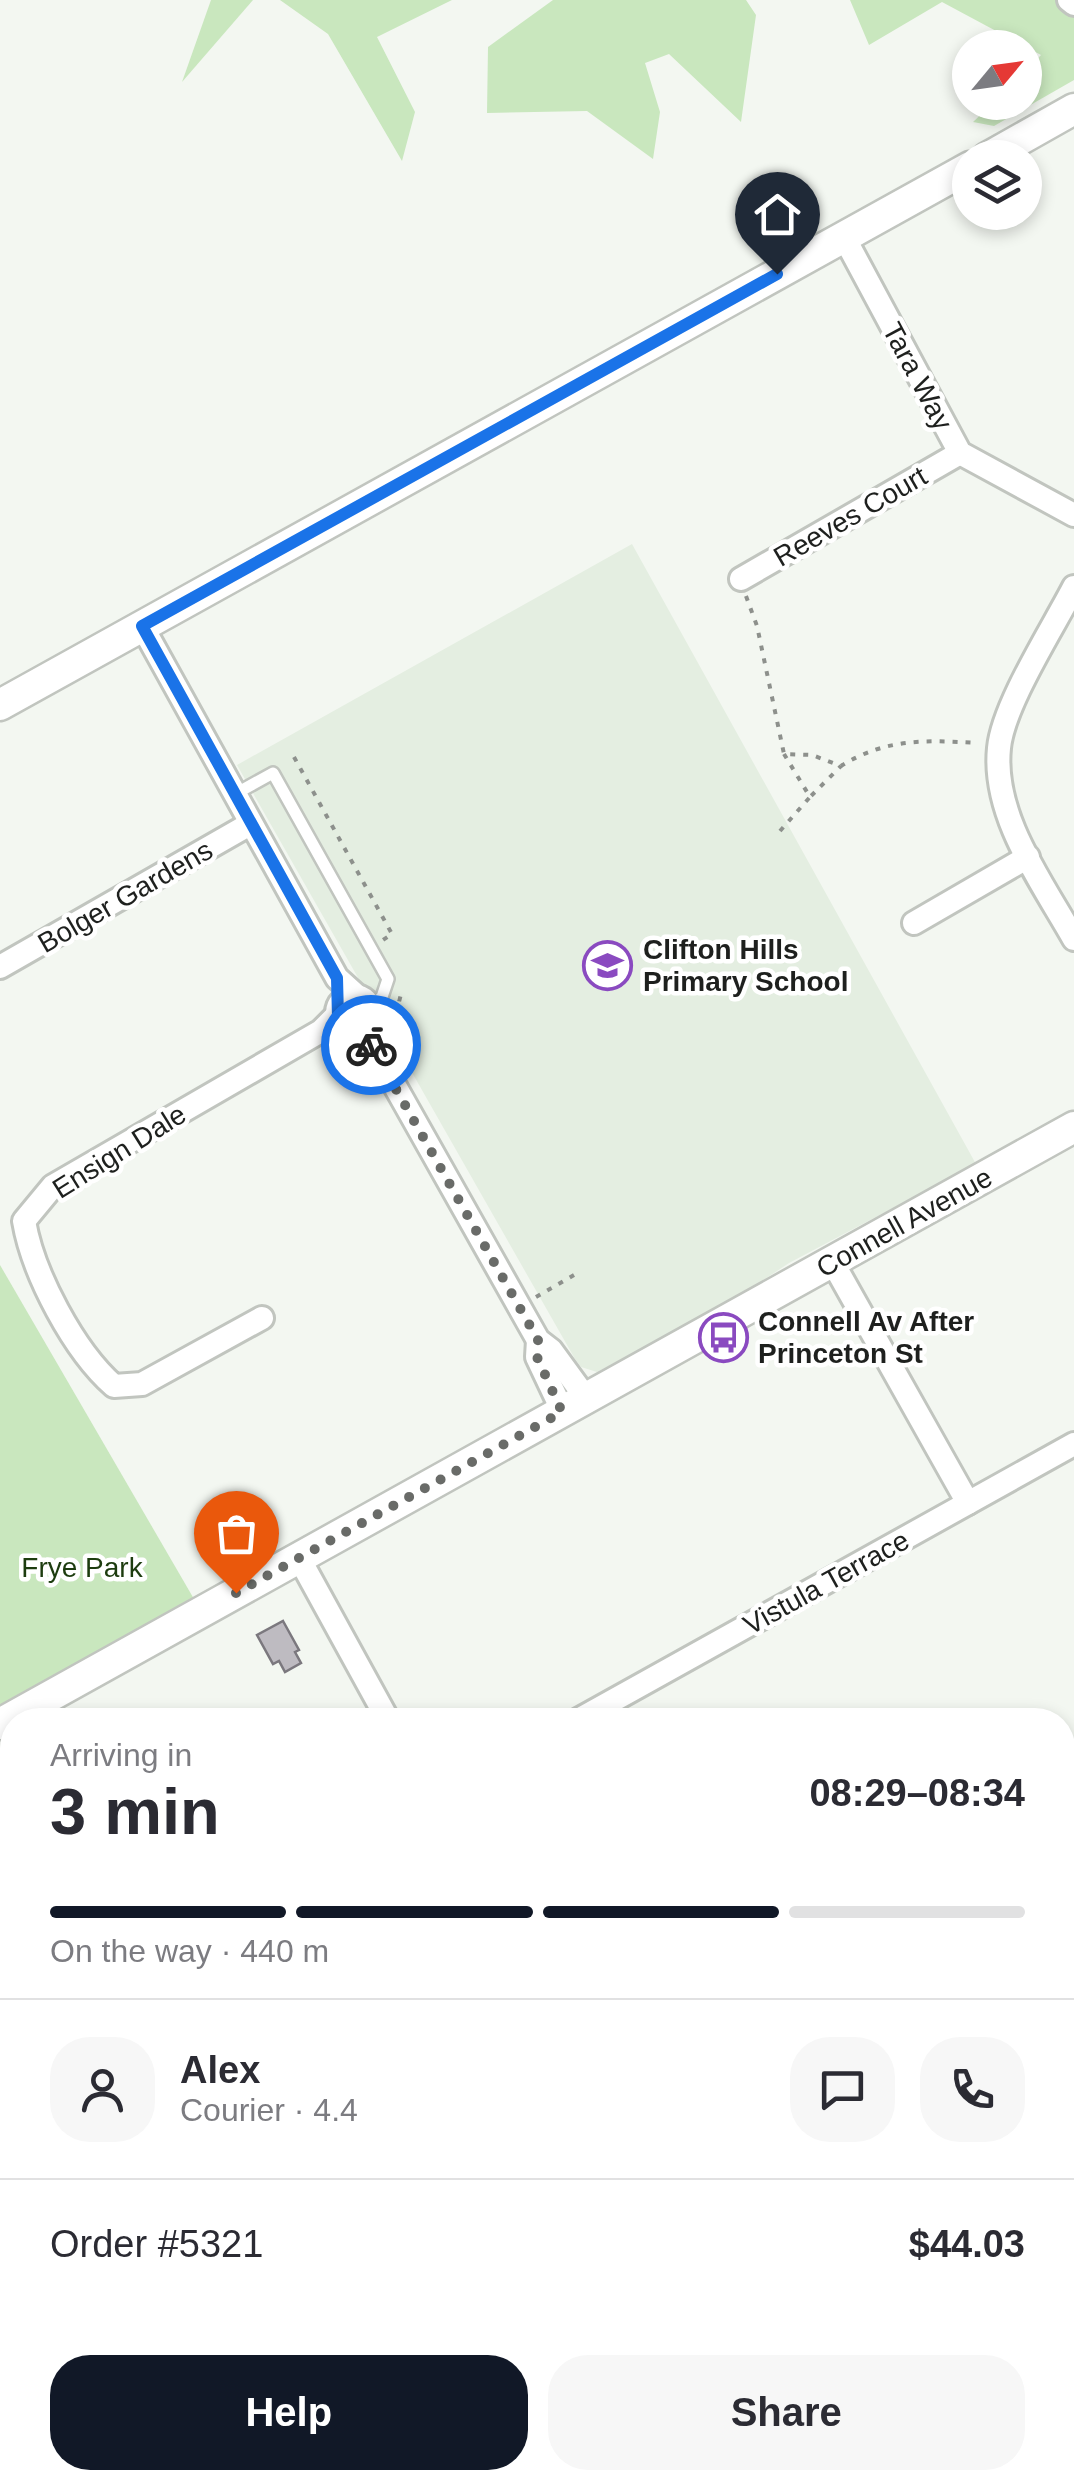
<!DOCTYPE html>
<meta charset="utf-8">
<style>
body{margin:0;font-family:Helvetica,sans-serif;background:#f7f7f7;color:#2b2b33;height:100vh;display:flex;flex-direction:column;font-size:38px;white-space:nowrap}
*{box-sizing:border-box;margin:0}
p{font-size:32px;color:#7c7c81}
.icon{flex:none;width:55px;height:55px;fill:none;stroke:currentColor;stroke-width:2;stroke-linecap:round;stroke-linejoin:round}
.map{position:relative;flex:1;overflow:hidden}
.details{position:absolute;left:0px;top:1708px;width:1075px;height:782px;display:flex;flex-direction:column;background:#fff;border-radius:40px 40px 0 0;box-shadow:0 5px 15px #0003}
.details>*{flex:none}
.needle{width:65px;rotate:61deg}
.tools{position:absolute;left:952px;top:30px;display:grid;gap:20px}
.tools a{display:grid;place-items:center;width:90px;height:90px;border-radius:50%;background:#fff;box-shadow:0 5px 15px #0003;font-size:50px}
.pin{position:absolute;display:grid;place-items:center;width:85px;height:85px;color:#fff;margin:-102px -42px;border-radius:50% 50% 50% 0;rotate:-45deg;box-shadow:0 0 10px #0007}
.pin .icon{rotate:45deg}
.courier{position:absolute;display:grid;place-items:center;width:100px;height:100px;margin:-50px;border:8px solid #1a73e8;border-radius:50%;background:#fff;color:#222;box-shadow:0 2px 12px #0007}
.overview em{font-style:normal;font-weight:700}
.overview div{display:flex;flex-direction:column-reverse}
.overview{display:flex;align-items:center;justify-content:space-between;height:170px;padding:0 50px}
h1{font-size:65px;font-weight:700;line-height:75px}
.bar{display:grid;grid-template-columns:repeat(4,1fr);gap:15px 10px;align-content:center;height:120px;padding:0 50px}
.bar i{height:12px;border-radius:8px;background:#e1e1e2}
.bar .selected{background:#111827}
.bar p{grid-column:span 4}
.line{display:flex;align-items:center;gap:25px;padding:0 50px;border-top:2px solid #e1e1e2}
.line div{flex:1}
.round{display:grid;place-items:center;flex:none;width:105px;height:105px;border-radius:40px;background:#f7f7f7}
.action{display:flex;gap:20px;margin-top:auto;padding:20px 50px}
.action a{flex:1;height:115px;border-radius:40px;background:#111827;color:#fff;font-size:40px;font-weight:700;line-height:115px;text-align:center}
.action a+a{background:#f7f7f7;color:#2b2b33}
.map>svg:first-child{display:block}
</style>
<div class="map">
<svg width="1074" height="2488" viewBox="0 0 1074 2488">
<rect width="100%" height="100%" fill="#f3f7f1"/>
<polygon fill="#e4eee1" points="632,544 976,1164 789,1263 738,1297 597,1372 581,1367 575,1359 237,765"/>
<g fill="#c9e7be">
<polygon points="211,0 253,0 182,82"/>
<polygon points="280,0 452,0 377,37 415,112 402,161 328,34"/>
<polygon points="553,0 746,0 756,15 741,122 669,54 645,63 660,112 653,159 587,111 487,113 488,47"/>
<polygon points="850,0 1068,0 1074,9 1074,80 994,126 973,122 993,103 1025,102 1025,72 1041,55 942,2 869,45"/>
<polygon points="0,1265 194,1599 0,1706"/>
</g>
<polygon fill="#bebbc1" stroke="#7b787e" stroke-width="2.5" points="283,1621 299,1650 295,1652 301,1663 285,1672 279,1661 273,1664 257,1635"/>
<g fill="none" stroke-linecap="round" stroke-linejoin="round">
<defs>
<polyline id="lane" points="235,794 273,773 388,979 382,997 370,1007"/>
<g id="street">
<polyline points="1069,0 1074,4"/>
<polyline points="844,237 960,453 1074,515"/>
<polyline points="741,579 960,453"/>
<path d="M1074 587C1053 628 1003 705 999 748 992 816 1042 882 1074 939"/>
<polyline points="142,626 337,978 358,997"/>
<polyline points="914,923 1028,857"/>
<polyline points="0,967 250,824"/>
<circle cx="354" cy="1013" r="17"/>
<polyline points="357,1030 373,1047 538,1340 551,1350 586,1398"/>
<polyline points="833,1263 968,1503"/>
<path d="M262 1318 142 1384 114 1386C74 1351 33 1274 24 1221L53 1186 321 1031 338 1014"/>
<polyline points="538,1340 537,1357 563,1412"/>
<polyline points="299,1558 388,1720"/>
<polyline points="578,1720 1074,1444"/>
<polyline points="1062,1770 1074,1764"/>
<polyline points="0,2072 12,2080"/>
<polyline points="0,2397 12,2404"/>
<polyline points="1062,2407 1074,2401"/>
<polyline points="0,2445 12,2424"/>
<polyline points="932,2478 938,2488"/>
<polyline points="301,2488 307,2478"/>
</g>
<g id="secondary">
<polyline points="987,158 1074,109"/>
<polyline points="0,705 970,167"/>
<polyline points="0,1724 1074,1127"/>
<polyline points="1062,2086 1074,2080"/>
<polyline points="669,2488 675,2478"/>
</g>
</defs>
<use href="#lane" stroke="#c1c5bf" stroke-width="16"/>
<use href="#street" stroke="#c1c5bf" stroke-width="28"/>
<use href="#secondary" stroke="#c1c5bf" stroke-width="35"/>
<g stroke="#8d908c" stroke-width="4" stroke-dasharray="5 8" stroke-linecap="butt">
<path d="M746 596 757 626 784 754 812 755 841 766C886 738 926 740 978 743"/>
<polyline points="784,754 810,797 841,766"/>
<polyline points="294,757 392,934 383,940"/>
<polyline points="780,831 810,797"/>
<polyline points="396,1014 402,990"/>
<polyline points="536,1297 574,1275"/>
<polyline points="960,2480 964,2483"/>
</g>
<use href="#lane" stroke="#fff" stroke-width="11"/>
<use href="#street" stroke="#fff" stroke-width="22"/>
<use href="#secondary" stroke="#fff" stroke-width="30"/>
</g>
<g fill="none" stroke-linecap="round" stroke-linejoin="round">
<polyline stroke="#696b68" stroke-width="10" stroke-dasharray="0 18" points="236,1593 562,1412 537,1357 538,1340 371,1045"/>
<polyline stroke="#1a73e8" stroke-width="12" points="371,1045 357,1030 342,1025 338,1017 337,978 142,626 777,274"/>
</g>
<defs>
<symbol id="school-ring" viewBox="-11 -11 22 22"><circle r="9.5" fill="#fff" stroke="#8a4ac0" stroke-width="1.5"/><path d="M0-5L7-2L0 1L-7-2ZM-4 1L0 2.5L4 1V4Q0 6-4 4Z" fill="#8a4ac0"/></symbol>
<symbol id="bus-ring" viewBox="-11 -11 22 22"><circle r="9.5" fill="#fff" stroke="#8a4ac0" stroke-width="1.5"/><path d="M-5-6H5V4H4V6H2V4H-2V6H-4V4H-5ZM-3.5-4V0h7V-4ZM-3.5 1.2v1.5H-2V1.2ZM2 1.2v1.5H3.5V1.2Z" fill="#8a4ac0"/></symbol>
</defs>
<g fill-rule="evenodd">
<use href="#school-ring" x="580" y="938" width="55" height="55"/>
<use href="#bus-ring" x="696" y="1310" width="55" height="55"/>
</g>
<g text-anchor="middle" stroke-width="9" stroke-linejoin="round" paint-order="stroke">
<g font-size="28" fill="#1e201e" stroke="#fff">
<text transform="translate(918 376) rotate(62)" y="10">Tara Way</text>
<text transform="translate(850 516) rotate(-30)" y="10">Reeves Court</text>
<text transform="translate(125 896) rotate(-30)" y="10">Bolger Gardens</text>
<text transform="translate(119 1151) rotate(-32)" y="10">Ensign Dale</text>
<text transform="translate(904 1222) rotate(-29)" y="10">Connell Avenue</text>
<text transform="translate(826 1582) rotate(-29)" y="10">Vistula Terrace</text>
</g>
<g font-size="28" font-weight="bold" fill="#1e201e" stroke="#fff" text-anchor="start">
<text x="643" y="959">Clifton Hills<tspan x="643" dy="32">Primary School</tspan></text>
<text x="758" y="1331">Connell Av After<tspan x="758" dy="32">Princeton St</tspan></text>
</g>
<g font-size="28" fill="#1d3c0f" stroke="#fff">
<text x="82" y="1577">Frye Park</text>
</g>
</g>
</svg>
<div class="tools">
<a><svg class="needle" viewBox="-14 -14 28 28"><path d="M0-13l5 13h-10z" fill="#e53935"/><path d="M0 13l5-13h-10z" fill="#7c7c81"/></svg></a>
<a><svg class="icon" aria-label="layers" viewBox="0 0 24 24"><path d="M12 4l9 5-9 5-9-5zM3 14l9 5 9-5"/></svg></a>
</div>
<div class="pin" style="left:236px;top:1593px;background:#ea580c"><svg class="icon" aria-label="bag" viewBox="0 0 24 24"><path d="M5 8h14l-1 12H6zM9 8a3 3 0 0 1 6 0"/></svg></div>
<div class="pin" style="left:777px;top:274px;background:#1f2937"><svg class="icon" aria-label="home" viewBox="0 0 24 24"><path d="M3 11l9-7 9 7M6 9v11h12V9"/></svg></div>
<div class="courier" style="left:371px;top:1045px"><svg class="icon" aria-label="bike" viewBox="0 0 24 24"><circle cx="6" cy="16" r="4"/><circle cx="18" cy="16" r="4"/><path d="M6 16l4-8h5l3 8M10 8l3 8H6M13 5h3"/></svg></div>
<section class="details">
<div class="overview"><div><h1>3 min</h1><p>Arriving in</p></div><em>08:29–08:34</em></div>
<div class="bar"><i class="selected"></i><i class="selected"></i><i class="selected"></i><i></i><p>On the way · 440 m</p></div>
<div class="line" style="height:180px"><a class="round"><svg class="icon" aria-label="person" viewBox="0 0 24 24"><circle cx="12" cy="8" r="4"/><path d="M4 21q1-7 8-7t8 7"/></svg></a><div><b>Alex</b><p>Courier · 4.4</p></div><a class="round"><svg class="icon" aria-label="chat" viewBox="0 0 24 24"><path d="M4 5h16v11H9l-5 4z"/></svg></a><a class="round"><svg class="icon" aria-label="phone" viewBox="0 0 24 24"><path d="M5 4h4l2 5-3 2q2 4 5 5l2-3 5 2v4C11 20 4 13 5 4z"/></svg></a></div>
<div class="line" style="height:130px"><div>Order #5321</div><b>$44.03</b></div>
<div class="action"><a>Help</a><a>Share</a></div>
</section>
</div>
